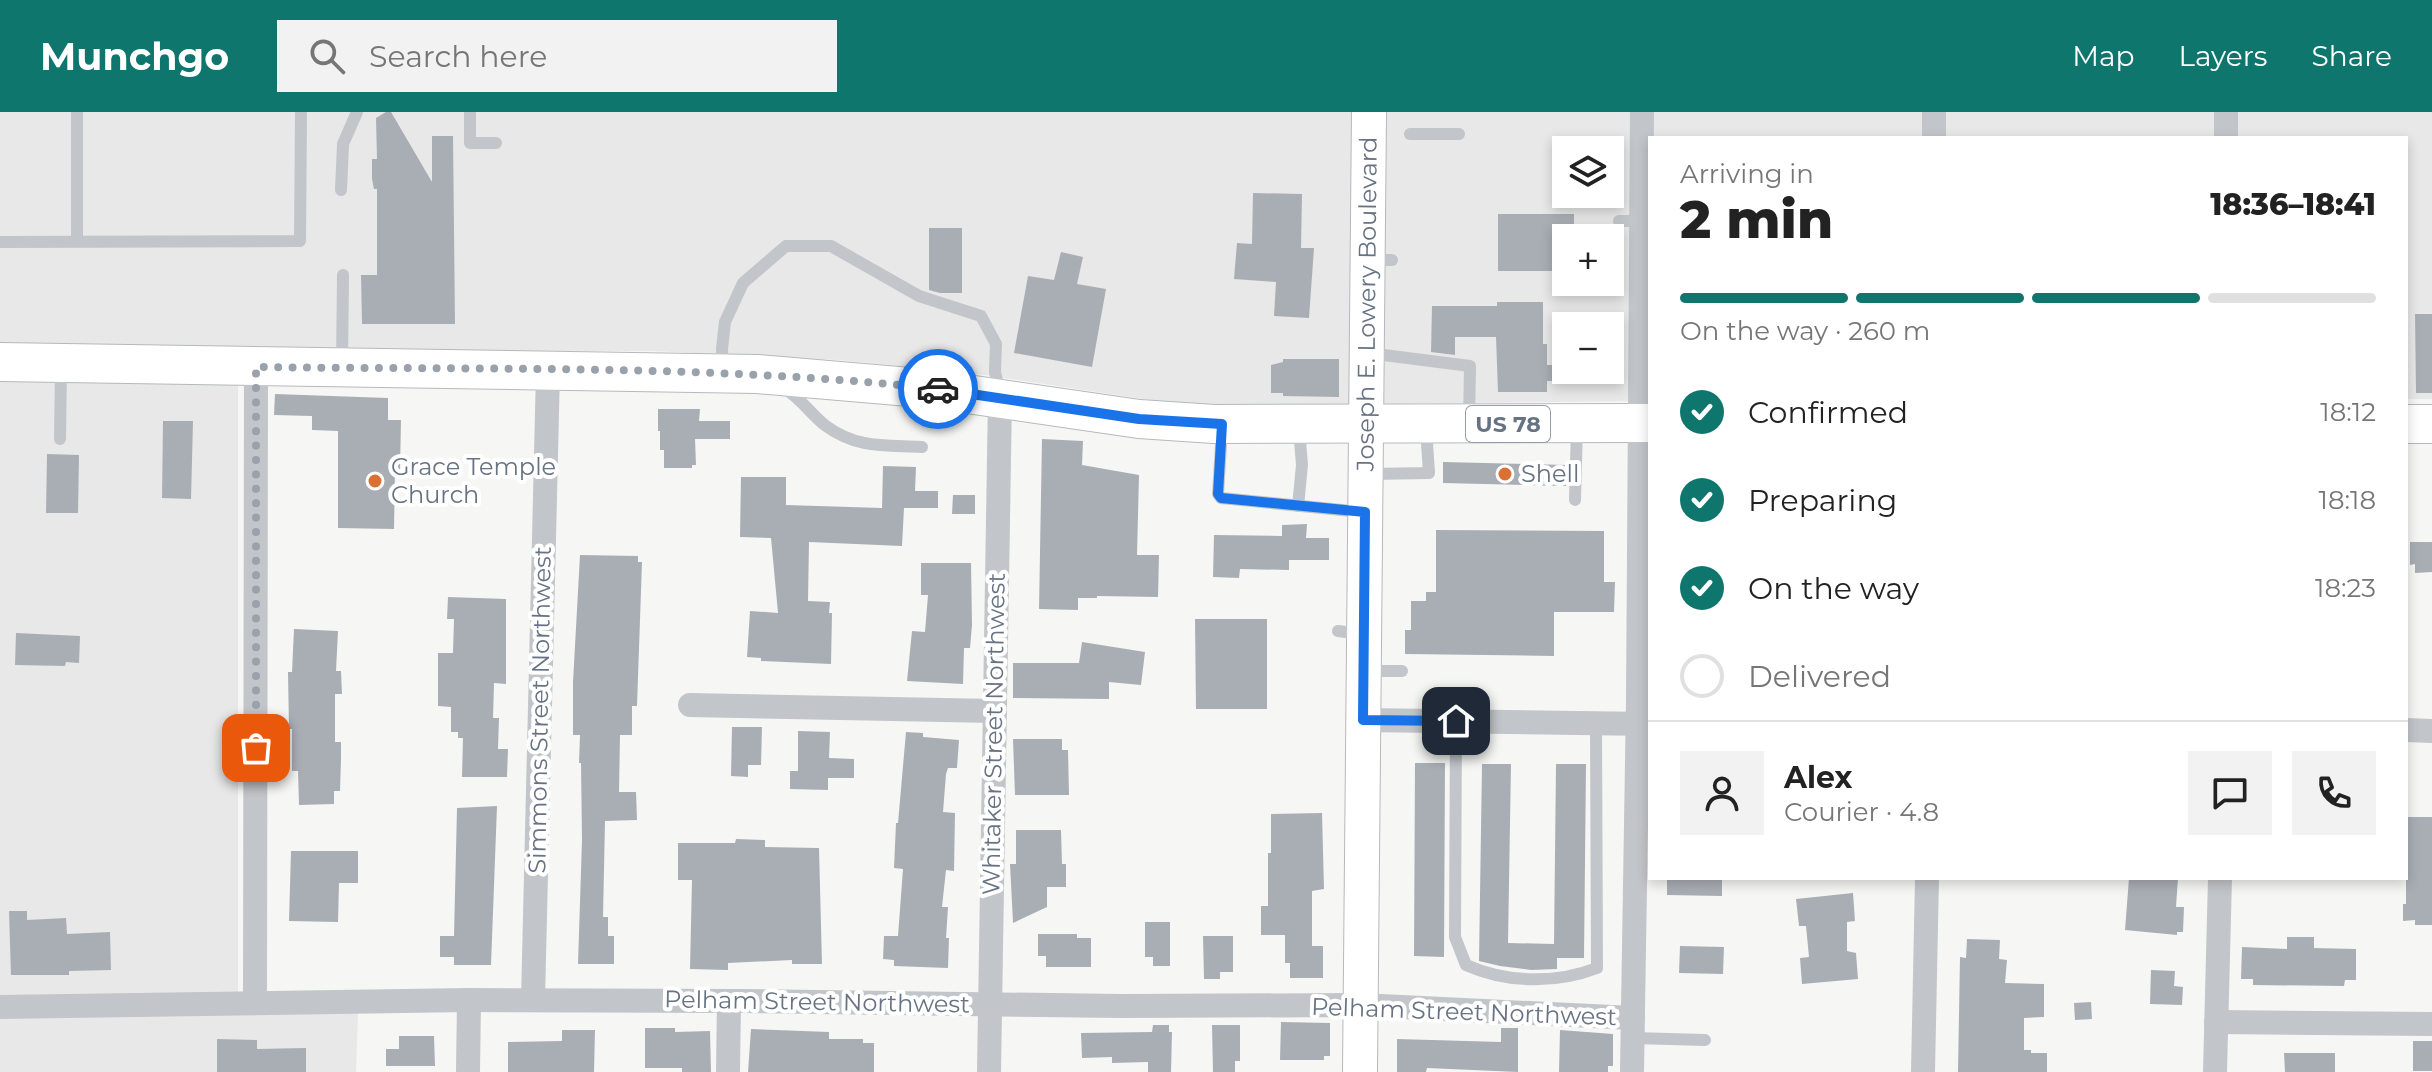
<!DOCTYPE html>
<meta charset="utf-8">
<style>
body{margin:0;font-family:Montserrat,sans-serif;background:#f2f2f2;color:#222;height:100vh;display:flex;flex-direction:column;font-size:30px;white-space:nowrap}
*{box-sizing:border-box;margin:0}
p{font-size:26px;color:#767676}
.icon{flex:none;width:44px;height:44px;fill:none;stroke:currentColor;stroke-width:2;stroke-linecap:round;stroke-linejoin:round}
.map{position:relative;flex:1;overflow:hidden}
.sheet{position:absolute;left:1648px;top:24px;width:760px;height:744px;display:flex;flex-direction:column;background:#fff;border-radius:0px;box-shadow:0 4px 12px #0003}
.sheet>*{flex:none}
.tools{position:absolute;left:1552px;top:24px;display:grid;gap:16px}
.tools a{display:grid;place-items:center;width:72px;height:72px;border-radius:0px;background:#fff;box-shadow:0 4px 12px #0003;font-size:40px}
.pin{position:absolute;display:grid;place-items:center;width:68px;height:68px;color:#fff;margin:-34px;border-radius:16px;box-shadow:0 4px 12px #0006}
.courier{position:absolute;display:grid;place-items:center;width:80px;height:80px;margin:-40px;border:6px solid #1a73e8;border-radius:50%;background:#fff;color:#222;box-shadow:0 2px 10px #0007}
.overview em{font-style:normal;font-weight:800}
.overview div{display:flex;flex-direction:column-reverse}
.overview{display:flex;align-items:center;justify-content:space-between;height:136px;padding:0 32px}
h1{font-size:52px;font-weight:800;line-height:60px}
.bar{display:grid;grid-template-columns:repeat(4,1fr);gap:12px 8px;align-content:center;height:96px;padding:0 32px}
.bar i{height:10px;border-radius:6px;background:#e0e0e0}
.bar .on{background:#0f766e}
.bar p{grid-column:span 4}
.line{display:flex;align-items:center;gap:20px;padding:0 32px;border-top:2px solid #e0e0e0}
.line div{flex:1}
.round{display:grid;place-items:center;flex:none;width:84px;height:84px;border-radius:0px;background:#f2f2f2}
ol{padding:0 32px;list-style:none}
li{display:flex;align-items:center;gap:24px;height:88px}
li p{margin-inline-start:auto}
li .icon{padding:8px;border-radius:50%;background:#0f766e;color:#fff;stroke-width:4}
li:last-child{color:#767676}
li i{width:44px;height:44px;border:4px solid #e0e0e0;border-radius:50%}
header{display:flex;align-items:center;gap:48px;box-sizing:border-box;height:112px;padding:0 40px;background:#0f766e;color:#fff}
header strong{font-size:38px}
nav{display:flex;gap:44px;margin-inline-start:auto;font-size:28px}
.search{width:560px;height:72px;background:#f2f2f2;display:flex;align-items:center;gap:20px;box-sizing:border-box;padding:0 28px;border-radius:0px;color:#767676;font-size:30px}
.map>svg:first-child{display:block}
</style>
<header>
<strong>Munchgo</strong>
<div class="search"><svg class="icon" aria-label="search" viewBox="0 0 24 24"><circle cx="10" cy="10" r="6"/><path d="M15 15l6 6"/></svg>Search here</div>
<nav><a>Map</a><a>Layers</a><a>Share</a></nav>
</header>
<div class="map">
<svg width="2432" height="960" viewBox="0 0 2432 960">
<rect width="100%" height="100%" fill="#f6f7f4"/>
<path fill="#e7e8e7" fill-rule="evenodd" d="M0 0H2432V287H2406V26H1650V289L1190 294 971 261 839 248 653 239 238 238V900H358L356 960H0ZM1566 38H1610V82H1566ZM1566 126H1610V170H1566ZM1566 214H1610V258H1566Z"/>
<g fill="#a9aeb5">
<polygon points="386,0 391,0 432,70 432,24 453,24 455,212 362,212 361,163 377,163 377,77 374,77 372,67 372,47 377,47 376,6"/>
<polygon points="1253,81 1302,82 1301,136 1314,136 1309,206 1274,204 1276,170 1234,167 1237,131 1252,132"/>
<polygon points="1498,102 1574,102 1574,126 1566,126 1566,159 1498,159"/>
<polygon points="929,116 962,116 962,181 940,181 929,178"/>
<polygon points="1061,140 1083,145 1077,172 1106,177 1092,255 1014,241 1028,164 1054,168"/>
<polygon points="1497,190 1543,190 1543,232 1547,232 1547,253 1566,253 1566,258 1585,258 1585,269 1547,269 1547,280 1498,280 1496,225 1455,225 1455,243 1431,240 1432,194 1497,194"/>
<polygon points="2415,202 2432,202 2432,281 2416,281"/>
<polygon points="1283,247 1339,247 1339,285 1283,284 1283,281 1271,281 1271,253 1283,250"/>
<polygon points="275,282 388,286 388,308 401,308 400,358 395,358 394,417 338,416 338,319 312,318 312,304 274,303"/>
<polygon points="658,297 700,297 699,309 730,309 730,327 695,327 696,353 692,353 692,356 664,356 664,338 660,338 660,319 658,319"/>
<polygon points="163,309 193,309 191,387 162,386"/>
<polygon points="1042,327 1083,329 1082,353 1139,363 1137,443 1159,443 1158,485 1097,484 1097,486 1078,486 1078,498 1039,497"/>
<polygon points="47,342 79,343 78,401 46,401"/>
<polygon points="1443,350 1567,353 1566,374 1443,371"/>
<polygon points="883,354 916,355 915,379 938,379 938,396 904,396 902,434 809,430 808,489 830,490 829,501 832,501 831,552 761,549 761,546 747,545 750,499 778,501 771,426 740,425 741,365 786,365 786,393 882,396"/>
<polygon points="953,383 975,383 975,402 952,402"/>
<polygon points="1307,412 1306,426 1329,426 1329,448 1289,448 1289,458 1240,457 1239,466 1213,465 1214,423 1282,424 1282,413"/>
<polygon points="1436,418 1604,419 1604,470 1615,470 1614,500 1554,500 1554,544 1405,542 1405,518 1411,518 1411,489 1426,489 1426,480 1436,480"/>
<polygon points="2410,430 2432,430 2432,460 2415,461 2415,452 2410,453"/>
<polygon points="580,443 638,444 638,450 642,450 637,594 632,594 632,623 620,623 619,680 636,680 637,708 605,709 603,805 608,805 608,824 614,824 614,852 578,852 582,728 581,651 579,651 580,623 573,623 573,570"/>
<polygon points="921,451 971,451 972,513 970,536 964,536 963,572 907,569 912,519 925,520 928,483 921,483"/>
<polygon points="448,485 506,487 506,572 494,571 493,606 499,606 498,637 508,637 507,665 462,665 463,626 458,626 458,620 451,620 451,595 438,594 438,541 453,541 454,507 447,507"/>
<polygon points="1195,507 1267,507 1267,597 1196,597"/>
<polygon points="294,517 338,519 336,559 341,559 342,582 335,582 335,630 341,630 341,648 340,679 334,679 334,692 299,693 298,659 292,659 292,617 289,617 288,560 292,560"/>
<polygon points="16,521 80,524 79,551 66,550 65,554 15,553"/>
<polygon points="1082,530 1145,540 1141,573 1109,570 1109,587 1013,586 1013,551 1079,551"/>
<polygon points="732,615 762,615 761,653 748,653 748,665 731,664"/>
<polygon points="798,619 830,620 829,646 854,647 854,666 828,666 828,678 790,677 790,659 798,659"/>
<polygon points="906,620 923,621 923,625 959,628 957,656 948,656 946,662 943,700 955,701 954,759 946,758 942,795 948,795 946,826 949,826 948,856 894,854 894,848 883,847 884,824 898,824 903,757 894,756 896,711 898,711"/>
<polygon points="1013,627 1062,627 1062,638 1068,638 1069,683 1015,683"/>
<polygon points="1415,651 1445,651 1444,845 1414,844"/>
<polygon points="1482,652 1511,652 1508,831 1554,832 1556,652 1586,652 1584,846 1557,846 1557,857 1531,858 1500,854 1479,849"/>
<polygon points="497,694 491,853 454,853 454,845 440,845 440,824 454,824 457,696"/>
<polygon points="1322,701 1324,777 1312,779 1312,834 1323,834 1323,866 1290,866 1290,851 1285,851 1285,823 1261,823 1261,794 1268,794 1268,741 1271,741 1271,702"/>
<polygon points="2406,705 2432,705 2432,813 2415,813 2415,808 2403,809 2403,792 2406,792"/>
<polygon points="1016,718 1061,718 1062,752 1066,752 1066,775 1047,775 1047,795 1013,811 1010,752 1016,752"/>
<polygon points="736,727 765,728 765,735 819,736 822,852 792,852 792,848 728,851 728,858 690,857 692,768 678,768 678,731 735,731"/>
<polygon points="291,739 358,739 358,771 339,771 338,810 289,809"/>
<polygon points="1667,766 1722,766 1722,784 1667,783"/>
<polygon points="2129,766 2178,766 2176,795 2184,795 2183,820 2177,820 2177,823 2125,818"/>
<polygon points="1853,781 1855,809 1847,810 1847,839 1856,841 1858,867 1802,872 1800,846 1809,845 1806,814 1799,814 1796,787"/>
<polygon points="9,799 27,799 27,808 66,806 67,822 110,820 111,858 69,859 69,863 11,863"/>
<polygon points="1145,810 1170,810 1170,854 1153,854 1153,845 1145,845"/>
<polygon points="1038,822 1077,822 1077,826 1091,826 1091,855 1046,855 1046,844 1038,844"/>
<polygon points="1203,824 1233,824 1233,860 1220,860 1220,867 1204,867"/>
<polygon points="2287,825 2314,825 2314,836 2356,837 2356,868 2345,868 2344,874 2253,873 2253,867 2241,867 2242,835 2287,837"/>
<polygon points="1967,827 2000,828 1999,847 2007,848 2005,871 2044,872 2044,905 2024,906 2024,938 2031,938 2031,941 2047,941 2047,960 1958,960 1960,845 1966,846"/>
<polygon points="1680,834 1724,835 1723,862 1679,861"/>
<polygon points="2151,858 2175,859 2174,874 2183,875 2182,893 2150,892"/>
<polygon points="2091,890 2092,907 2075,908 2074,891"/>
<polygon points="1281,910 1330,911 1330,944 1324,944 1324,948 1280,948"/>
<polygon points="1153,913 1169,913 1169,920 1172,920 1171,960 1148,960 1148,950 1112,951 1112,945 1082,946 1081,921 1152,920"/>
<polygon points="1212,913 1240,913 1240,949 1235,949 1235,960 1213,960"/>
<polygon points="645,916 675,916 675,920 710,919 711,960 682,960 682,956 645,956"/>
<polygon points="1501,916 1518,916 1518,960 1427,956 1426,960 1397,960 1397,927 1501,930"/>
<polygon points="751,917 829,920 829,927 863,927 863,931 874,931 874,960 748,960"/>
<polygon points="562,918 595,918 594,960 508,960 508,930 562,929"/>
<polygon points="1560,918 1613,922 1613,954 1608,954 1608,960 1559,960"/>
<polygon points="399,924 434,924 435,954 386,954 386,937 399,937"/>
<polygon points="217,927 257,928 257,937 306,936 306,960 217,960"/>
<rect x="2413" y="929" width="19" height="30"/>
<polygon points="2284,941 2335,941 2335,960 2285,960"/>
</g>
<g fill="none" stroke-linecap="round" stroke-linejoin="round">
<defs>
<g id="secondary">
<path id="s1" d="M1360 960 1369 0"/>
</g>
<g id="primary">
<polyline points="0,250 757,262 933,277 1139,307 1214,312 1650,311"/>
<polyline points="2406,312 2432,312"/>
</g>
</defs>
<use href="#secondary" stroke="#b5b8bd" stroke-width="36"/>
<use href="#primary" stroke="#b5b9bd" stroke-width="40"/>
<g stroke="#c2c5c9" stroke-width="12">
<polyline points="470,0 470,31 496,31"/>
<polyline points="1410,22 1459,22"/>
<polyline points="341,78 343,32 357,0"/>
<polyline points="1619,109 1642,109"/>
<polyline points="77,129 77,0"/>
<polyline points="0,130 300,129 301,0"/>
<polyline points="1371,148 1392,148"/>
<polyline points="1368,241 1470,254 1469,309"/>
<polyline points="342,253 343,163"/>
<polyline points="723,258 722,237 725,210 743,171 786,134 831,134 919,184 981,204 996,232 995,260 1000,281"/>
<path d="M785 277C801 286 811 303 826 314 858 337 885 333 922 335"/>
<polyline points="1222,316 1218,382 1221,386 1362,400"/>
<polyline points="60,327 61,254"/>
<polyline points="1369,362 1429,361 1426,316"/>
<polyline points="1575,388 1577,315"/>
<polyline points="1298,394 1302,353 1299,316"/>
<polyline points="1338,519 1361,522"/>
<polyline points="1367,559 1402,559"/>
<path d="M1456 609 1455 825 1466 853C1506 871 1556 872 1597 856L1596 611"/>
<polyline points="1633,926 1705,928"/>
</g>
<g stroke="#c2c5c9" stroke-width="24">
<polyline points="1934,26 1934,0"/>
<polyline points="2226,26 2226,0"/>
<polyline points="690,593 995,599"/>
<polyline points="1363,608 1650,612"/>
<polyline points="2406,618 2432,619"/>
<polyline points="533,888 548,259"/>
<polyline points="255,891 256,255"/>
<polyline points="0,895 469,888 739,889 1121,894 1360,893 1633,906"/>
<polyline points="2216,910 2432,912"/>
<polyline points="468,960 469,888"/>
<polyline points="728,960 729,889"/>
<polyline points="989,960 1000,285"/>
<polyline points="1632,960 1638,588 1642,0"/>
<polyline points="1923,960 1927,766"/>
<polyline points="2215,960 2220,766"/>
</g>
<use href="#secondary" stroke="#fff" stroke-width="34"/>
<use href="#primary" stroke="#fff" stroke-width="38"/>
</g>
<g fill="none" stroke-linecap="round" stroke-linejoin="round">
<path stroke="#99a1ab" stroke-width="8" stroke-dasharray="0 14.4" d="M256 636V255C483 258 712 252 938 277"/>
<polyline stroke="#1a73e8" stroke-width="10" points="938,277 1139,307 1222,312 1218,382 1221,386 1365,400 1363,608 1456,609"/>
</g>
<g fill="#da7031" stroke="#fff" stroke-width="3">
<circle cx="1505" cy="362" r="8"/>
<circle cx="375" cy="369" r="8"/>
</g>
<g text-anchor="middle" stroke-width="8" stroke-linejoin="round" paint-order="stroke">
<rect fill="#fff" stroke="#959da8" stroke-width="2" x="1466" y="294" width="84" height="36" rx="6"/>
<g font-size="22" font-weight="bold" fill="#677383">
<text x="1508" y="320">US 78</text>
</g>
<g font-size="24" fill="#677383" stroke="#fff">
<text dy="8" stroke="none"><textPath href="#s1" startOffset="768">Joseph E. Lowery Boulevard</textPath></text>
<text transform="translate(540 598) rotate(-89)" y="8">Simmons Street Northwest</text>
<text transform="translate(994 622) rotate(-89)" y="8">Whitaker Street Northwest</text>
<text transform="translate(817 890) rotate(1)" y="8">Pelham Street Northwest</text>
<text transform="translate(1464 900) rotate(2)" y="8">Pelham Street Northwest</text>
</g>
<g font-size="24" fill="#677383" stroke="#fff" text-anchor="start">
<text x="391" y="363">Grace Temple<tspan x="391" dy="28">Church</tspan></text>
<text x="1521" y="370">Shell</text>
</g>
</g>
</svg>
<div class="tools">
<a><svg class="icon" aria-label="layers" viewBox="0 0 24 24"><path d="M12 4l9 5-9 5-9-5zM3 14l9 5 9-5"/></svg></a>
<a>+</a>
<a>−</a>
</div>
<div class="pin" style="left:256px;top:636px;background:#ea580c"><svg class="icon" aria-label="bag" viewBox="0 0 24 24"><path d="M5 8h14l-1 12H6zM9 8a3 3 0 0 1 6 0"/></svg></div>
<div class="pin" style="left:1456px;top:609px;background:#1f2937"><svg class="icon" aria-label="home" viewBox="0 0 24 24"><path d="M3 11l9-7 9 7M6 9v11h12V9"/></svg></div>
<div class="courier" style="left:938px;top:277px"><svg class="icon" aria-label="car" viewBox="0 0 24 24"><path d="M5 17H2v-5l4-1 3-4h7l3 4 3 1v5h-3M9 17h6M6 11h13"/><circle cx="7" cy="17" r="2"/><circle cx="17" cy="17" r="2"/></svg></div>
<section class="sheet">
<div class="overview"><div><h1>2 min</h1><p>Arriving in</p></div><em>18:36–18:41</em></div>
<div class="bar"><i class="on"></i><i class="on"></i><i class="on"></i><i></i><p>On the way · 260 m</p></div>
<ol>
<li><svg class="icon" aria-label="check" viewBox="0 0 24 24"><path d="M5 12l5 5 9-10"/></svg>Confirmed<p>18:12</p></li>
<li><svg class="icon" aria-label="check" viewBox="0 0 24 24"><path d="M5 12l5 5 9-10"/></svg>Preparing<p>18:18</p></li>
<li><svg class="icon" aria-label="check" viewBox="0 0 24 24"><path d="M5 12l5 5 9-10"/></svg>On the way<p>18:23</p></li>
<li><i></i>Delivered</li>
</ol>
<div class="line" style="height:144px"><a class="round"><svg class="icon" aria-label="person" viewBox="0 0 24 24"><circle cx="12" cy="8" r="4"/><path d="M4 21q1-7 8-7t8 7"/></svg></a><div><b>Alex</b><p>Courier · 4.8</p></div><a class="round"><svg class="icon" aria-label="chat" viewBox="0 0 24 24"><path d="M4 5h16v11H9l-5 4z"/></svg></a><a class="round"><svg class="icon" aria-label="phone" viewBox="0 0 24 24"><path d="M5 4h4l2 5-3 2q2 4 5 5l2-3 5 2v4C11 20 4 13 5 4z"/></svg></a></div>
</section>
</div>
